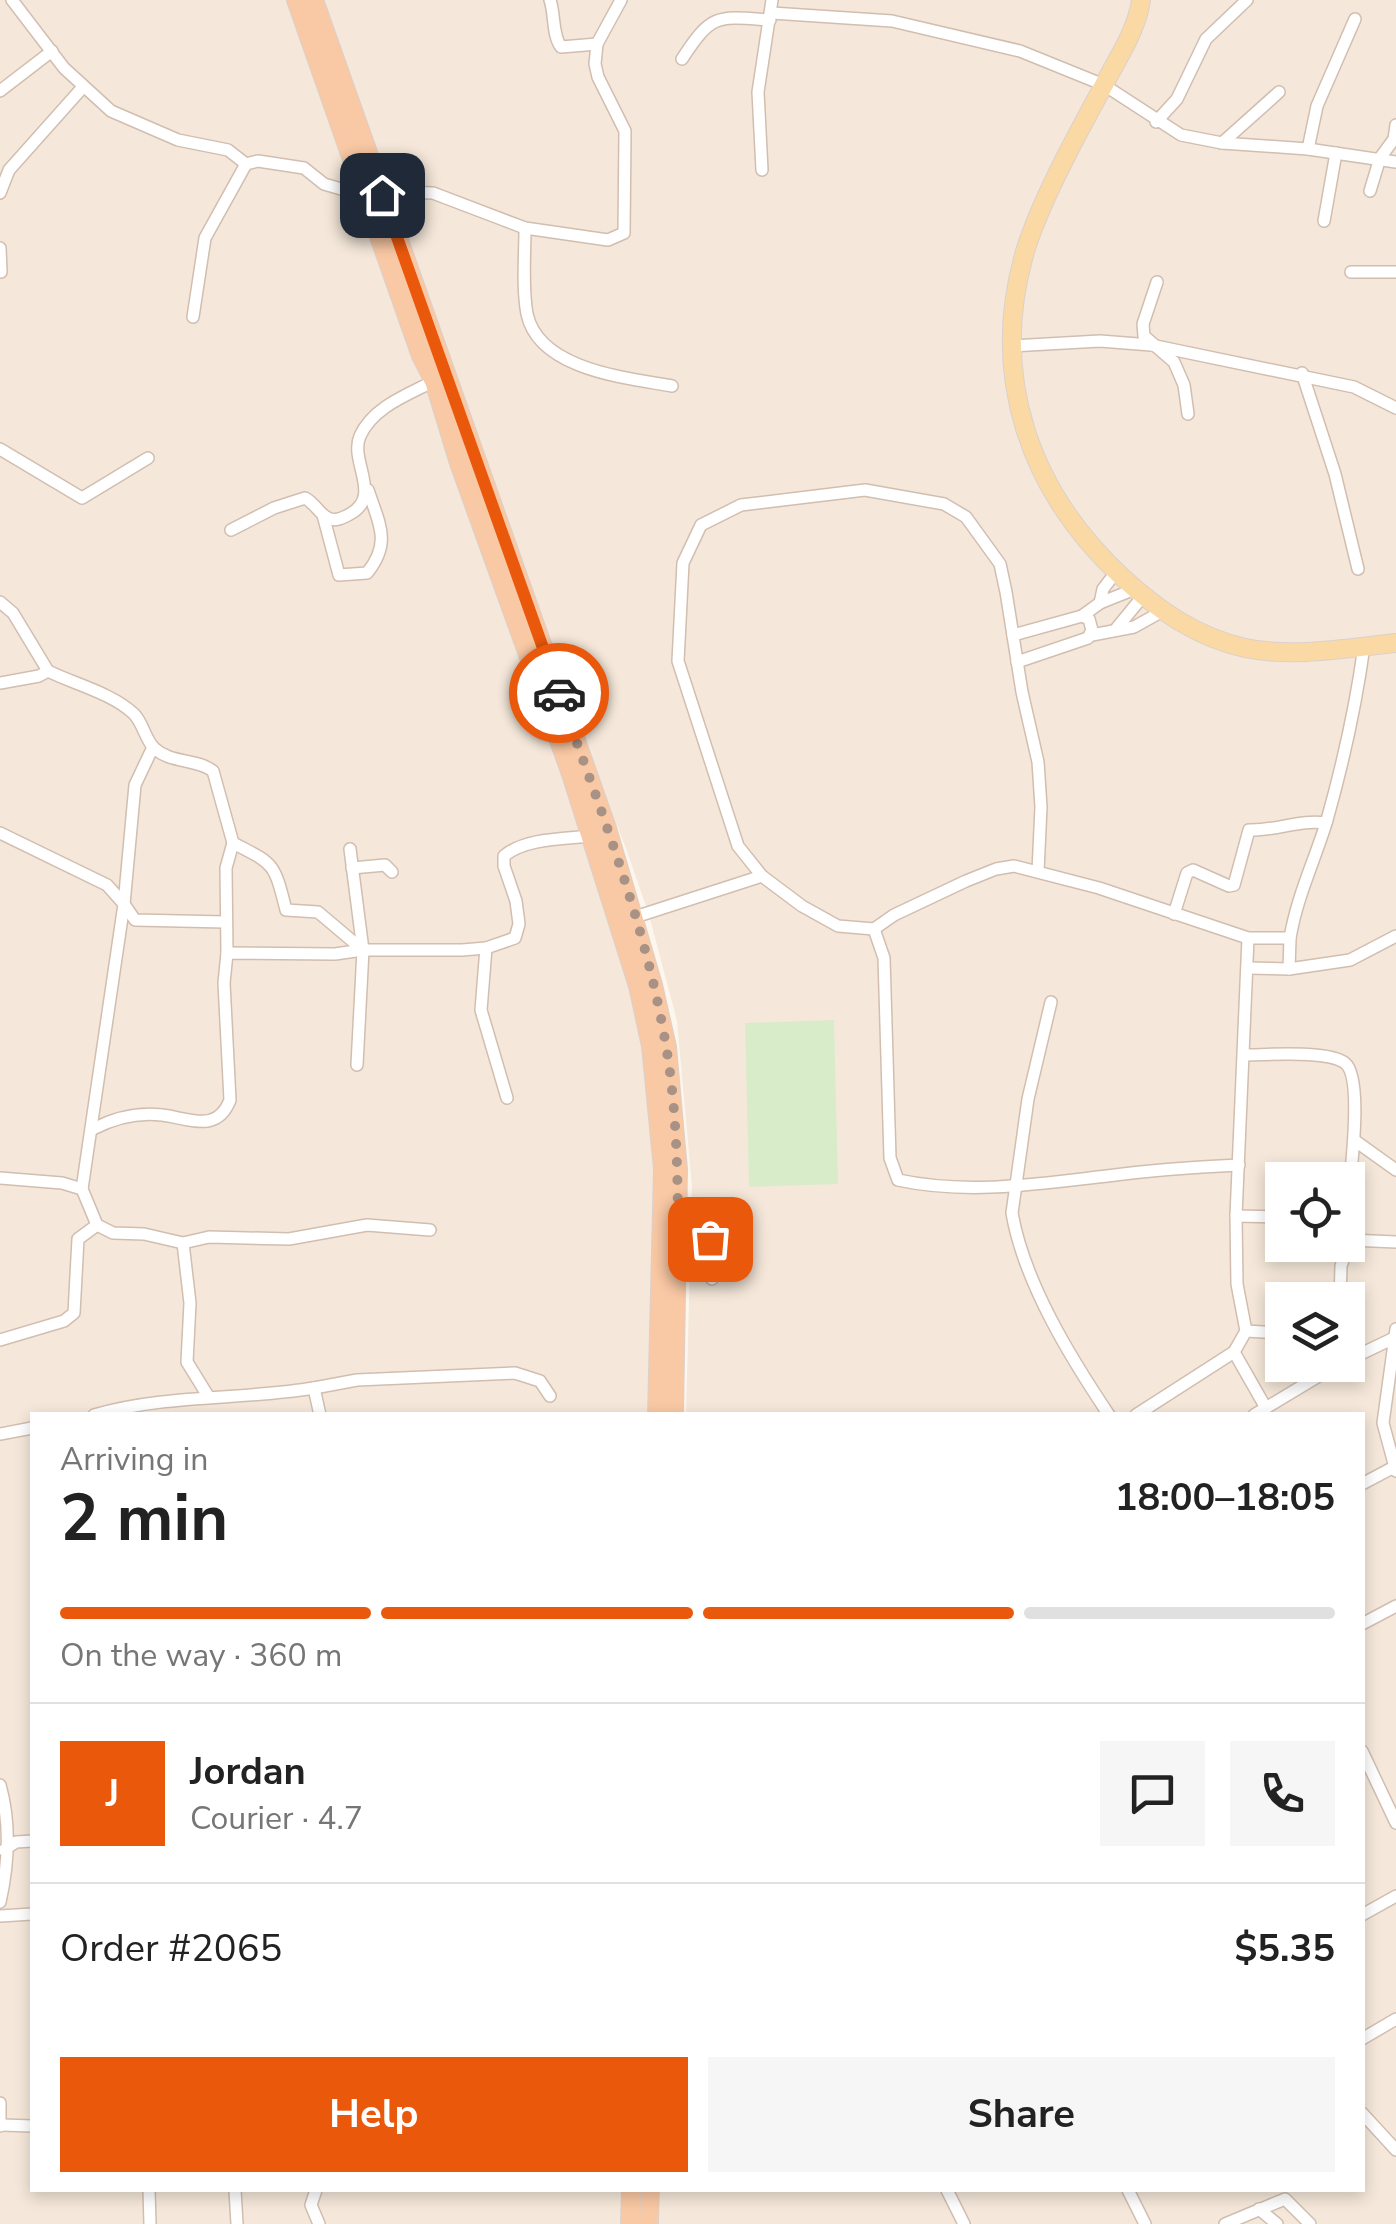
<!DOCTYPE html>
<meta charset="utf-8">
<style>
body{margin:0;font-family:"Nunito Sans",sans-serif;background:#f6f6f6;color:#222;height:100vh;display:flex;flex-direction:column;font-size:38px;white-space:nowrap}
*{box-sizing:border-box;margin:0}
p{font-size:32px;color:#767676}
.icon{flex:none;width:55px;height:55px;fill:none;stroke:currentColor;stroke-width:2;stroke-linecap:round;stroke-linejoin:round}
.map{position:relative;flex:1;overflow:hidden}
.side{position:absolute;left:30px;top:1412px;width:1335px;height:780px;display:flex;flex-direction:column;background:#fff;border-radius:0px;box-shadow:0 5px 15px #0003}
.side>*{flex:none}
.buttons{position:absolute;left:1265px;top:1162px;display:grid;gap:20px}
.buttons a{display:grid;place-items:center;width:100px;height:100px;border-radius:0px;background:#fff;box-shadow:0 5px 15px #0003;font-size:50px}
.pin{position:absolute;display:grid;place-items:center;width:85px;height:85px;color:#fff;margin:-42px;border-radius:20px;box-shadow:0 5px 15px #0006}
.courier{position:absolute;display:grid;place-items:center;width:100px;height:100px;margin:-50px;border:8px solid #ea580c;border-radius:50%;background:#fff;color:#222;box-shadow:0 2px 12px #0007}
.overview em{font-style:normal;font-weight:700}
.overview div{display:flex;flex-direction:column-reverse}
.overview{display:flex;align-items:center;justify-content:space-between;height:170px;padding:0 30px}
h1{font-size:65px;font-weight:700;line-height:75px}
.bar{display:grid;grid-template-columns:repeat(4,1fr);gap:15px 10px;align-content:center;height:120px;padding:0 30px}
.bar i{height:12px;border-radius:8px;background:#e0e0e0}
.bar .current{background:#ea580c}
.bar p{grid-column:span 4}
.line{display:flex;align-items:center;gap:25px;padding:0 30px;border-top:2px solid #e0e0e0}
.line div{flex:1}
.round{display:grid;place-items:center;flex:none;width:105px;height:105px;border-radius:0px;background:#f6f6f6}
.primary-button{display:flex;gap:20px;margin-top:auto;padding:20px 30px}
.primary-button a{flex:1;height:115px;border-radius:0px;background:#ea580c;color:#fff;font-size:40px;font-weight:700;line-height:115px;text-align:center}
.primary-button a+a{background:#f6f6f6;color:#222}
.map>svg:first-child{display:block}
</style>
<div class="map">
<svg width="1396" height="2224" viewBox="0 0 1396 2224">
<rect width="100%" height="100%" fill="#fdf6ec"/>
<g fill="#f5e8da" fill-rule="evenodd">
<polygon points="0,0 291,0 617,924 650,1064 660,1223 653,1415 32,1415 32,2190 628,2190 627,2224 0,2224"/>
<path d="M321 0H1396V2224H659L660 2190H1362V1415H686L692 1187 677 1021 649 915 627 851 589 754ZM1282 1180H1348V1245H1282ZM1282 1300H1348V1365H1282Z"/>
</g>
<polygon fill="#d8ecc9" points="834,1020 838,1184 749,1187 745,1023"/>
<g fill="none" stroke-linecap="round" stroke-linejoin="round">
<defs>
<g id="minor">
<polyline points="12,0 64,68 111,111 178,140 228,150 246,164 205,238 193,317"/>
<path d="M550 0C555 14 552 35 561 47L597 44"/>
<polyline points="772,13 892,21 1020,51 1104,85 1181,135 1222,143 1308,149 1396,162"/>
<path d="M682 59C712 13 717 16 770 20"/>
<polyline points="0,91 52,51"/>
<polyline points="1156,122 1177,99 1206,39 1247,0"/>
<polyline points="1222,143 1279,92"/>
<polyline points="1308,149 1317,106 1355,19"/>
<polyline points="246,164 258,161 304,168 324,184 348,191"/>
<polyline points="762,170 758,92 772,0"/>
<polyline points="1370,191 1380,158 1394,139 1396,125"/>
<polyline points="400,192 433,193 525,228 608,240 624,233 625,131 598,77 595,64 597,44 621,0"/>
<polyline points="0,193 9,170 83,87"/>
<polyline points="1324,221 1336,153"/>
<path d="M525 228C525 255 522 287 527 314 539 370 627 378 672 386"/>
<polyline points="0,248 1,272"/>
<polyline points="1351,272 1396,272"/>
<polyline points="1157,282 1143,324 1144,336 1174,362 1184,385 1188,414"/>
<polyline points="1010,346 1100,341 1151,345 1354,387 1396,408"/>
<polyline points="1302,373 1335,474 1358,569"/>
<polyline points="0,449 82,498 148,458"/>
<path d="M323 515 339 575 367 573C392 542 379 524 368 490"/>
<path d="M231 530 274 508 305 498C315 503 319 514 328 518 335 522 343 518 350 514 383 496 349 461 360 436 373 407 407 395 434 381"/>
<polyline points="0,602 13,613 48,671"/>
<polyline points="1100,603 1103,589 1116,572"/>
<polyline points="1082,616 1100,603 1135,589"/>
<polyline points="1116,629 1143,596"/>
<polyline points="1013,635 1082,616 1089,619 1092,630 1088,638 1017,662"/>
<polyline points="1092,635 1134,627 1161,612"/>
<path d="M0 683 39 676 48 671C74 684 112 693 134 714 143 723 145 739 154 748 171 764 196 758 213 771L233 843C274 864 274 862 286 910L318 912 363 950"/>
<polyline points="153,747 135,785 124,904 135,920 225,922"/>
<polyline points="0,833 107,885 124,904 82,1189 97,1225 113,1233 144,1234 183,1243 209,1237 289,1239 367,1225 430,1230"/>
<polyline points="350,849 363,950 357,1065"/>
<polyline points="352,868 385,865 392,872"/>
<path d="M1174 914 1187 873 1193 870 1229 886 1234 885 1249 830C1276 831 1300 819 1326 823"/>
<polyline points="635,917 762,876"/>
<polyline points="874,929 838,926 802,906 762,876 738,846 678,661 683,563 701,525 741,505 865,490 944,504 966,517 1000,564 1006,592 1022,692 1038,762 1041,807 1038,871"/>
<polyline points="1248,938 1236,1216 1237,1284 1246,1331 1234,1352 1266,1408"/>
<polyline points="486,948 481,1010 507,1098"/>
<polyline points="227,953 226,868 233,843"/>
<polyline points="1247,968 1289,969 1350,960 1396,936"/>
<polyline points="1289,969 1290,938"/>
<path d="M1051 1002 1028 1099 1012 1213C1024 1282 1070 1357 1109 1415"/>
<path d="M1244 1055C1267 1055 1328 1050 1345 1063 1364 1078 1350 1177 1348 1202"/>
<path d="M93 1129C114 1118 138 1112 162 1115 188 1118 217 1134 230 1100L224 983 227 953 335 954 363 950H462L486 948 515 938 519 924 516 901 504 866V856C525 838 564 839 591 836"/>
<polyline points="1354,1140 1396,1170"/>
<path d="M1239 1165C1195 1167 1151 1170 1107 1176 1037 1184 968 1195 898 1180L890 1158 884 958 874 929 894 915 966 881 996 869 1014 866 1099 888 1248 938H1290C1297 896 1315 860 1327 820 1343 763 1356 705 1364 646"/>
<polyline points="0,1178 62,1183 82,1189"/>
<polyline points="1236,1216 1282,1217"/>
<polyline points="1350,1240 1396,1242"/>
<polyline points="183,1243 190,1303 187,1362 208,1396"/>
<polyline points="679,1260 709,1260 712,1227 720,1216"/>
<polyline points="712,1279 709,1260 741,1255"/>
<polyline points="1340,1300 1341,1266 1350,1240 1348,1227"/>
<polyline points="1396,1329 1383,1423 1396,1471"/>
<polyline points="1246,1331 1282,1333"/>
<polyline points="0,1340 64,1321 74,1313 78,1239 97,1225"/>
<polyline points="1348,1360 1394,1338"/>
<polyline points="314,1388 357,1380 515,1373 540,1381 550,1396"/>
<path d="M94 1415C166 1394 241 1400 314 1388L320 1415"/>
<polyline points="1136,1415 1234,1352"/>
<polyline points="1254,1415 1337,1365"/>
<polyline points="0,1434 32,1428"/>
<polyline points="1362,1484 1394,1467"/>
<polyline points="1362,1624 1396,1606"/>
<polyline points="1362,1751 1396,1823"/>
<path d="M0 1785C11 1824 9 1862 0 1902"/>
<polyline points="4,1850 16,1842 32,1841"/>
<polyline points="1362,1915 1396,1896"/>
<polyline points="0,1916 32,1914"/>
<polyline points="1362,2039 1396,2019"/>
<polyline points="0,2103 0,2126"/>
<polyline points="1362,2113 1396,2150"/>
<polyline points="2,2125 32,2126"/>
<polyline points="149,2190 150,2224"/>
<polyline points="235,2190 237,2224"/>
<polyline points="316,2190 311,2205 319,2224"/>
<polyline points="947,2190 964,2224"/>
<polyline points="1128,2190 1145,2224"/>
<polyline points="1259,2209 1277,2224"/>
<polyline points="1225,2224 1285,2199 1310,2224"/>
</g>
<path id="primary" d="M1141 0C1137 30 1118 57 1105 83 1079 131 1039 203 1024 255 990 377 1029 491 1122 577 1158 610 1196 637 1245 648 1293 658 1347 648 1396 643"/>
<g id="trunk">
<polyline points="296,0 421,356 434,381 459,463 571,774 638,986 651,1046 663,1169 657,1415"/>
<polyline points="314,0 607,828 653,985 667,1047 678,1170 674,1415"/>
<polyline points="630,2224 631,2190"/>
<polyline points="649,2224 650,2190"/>
</g>
</defs>
<use href="#minor" stroke="#d1beb0" stroke-width="14"/>
<use href="#primary" stroke="#dad1cd" stroke-width="20"/>
<use href="#trunk" stroke="#dad1cd" stroke-width="20"/>
<use href="#minor" stroke="#fff" stroke-width="11"/>
<use href="#primary" stroke="#fbd9a5" stroke-width="18"/>
<use href="#trunk" stroke="#f9c8a4" stroke-width="18"/>
</g>
<g fill="none" stroke-linecap="round" stroke-linejoin="round">
<path stroke="#a89285" stroke-width="10" stroke-dasharray="0 18" d="M559 693C600 808 646 925 666 1046 678 1116 678 1189 678 1260H709L710 1239"/>
<polyline stroke="#ea580c" stroke-width="12" points="382,195 559,693"/>
</g>
</svg>
<div class="buttons">
<a><svg class="icon" aria-label="locate" viewBox="0 0 24 24"><circle cx="12" cy="12" r="6"/><path d="M12 2v4M12 18v4M2 12h4M18 12h4"/></svg></a>
<a><svg class="icon" aria-label="layers" viewBox="0 0 24 24"><path d="M12 4l9 5-9 5-9-5zM3 14l9 5 9-5"/></svg></a>
</div>
<div class="pin" style="left:710px;top:1239px;background:#ea580c"><svg class="icon" aria-label="bag" viewBox="0 0 24 24"><path d="M5 8h14l-1 12H6zM9 8a3 3 0 0 1 6 0"/></svg></div>
<div class="pin" style="left:382px;top:195px;background:#1f2937"><svg class="icon" aria-label="home" viewBox="0 0 24 24"><path d="M3 11l9-7 9 7M6 9v11h12V9"/></svg></div>
<div class="courier" style="left:559px;top:693px"><svg class="icon" aria-label="car" viewBox="0 0 24 24"><path d="M5 17H2v-5l4-1 3-4h7l3 4 3 1v5h-3M9 17h6M6 11h13"/><circle cx="7" cy="17" r="2"/><circle cx="17" cy="17" r="2"/></svg></div>
<section class="side">
<div class="overview"><div><h1>2 min</h1><p>Arriving in</p></div><em>18:00–18:05</em></div>
<div class="bar"><i class="current"></i><i class="current"></i><i class="current"></i><i></i><p>On the way · 360 m</p></div>
<div class="line" style="height:180px"><b class="round" style="background:#ea580c;color:#fff">J</b><div><b>Jordan</b><p>Courier · 4.7</p></div><a class="round"><svg class="icon" aria-label="chat" viewBox="0 0 24 24"><path d="M4 5h16v11H9l-5 4z"/></svg></a><a class="round"><svg class="icon" aria-label="phone" viewBox="0 0 24 24"><path d="M5 4h4l2 5-3 2q2 4 5 5l2-3 5 2v4C11 20 4 13 5 4z"/></svg></a></div>
<div class="line" style="height:130px"><div>Order #2065</div><b>$5.35</b></div>
<div class="primary-button"><a>Help</a><a>Share</a></div>
</section>
</div>
